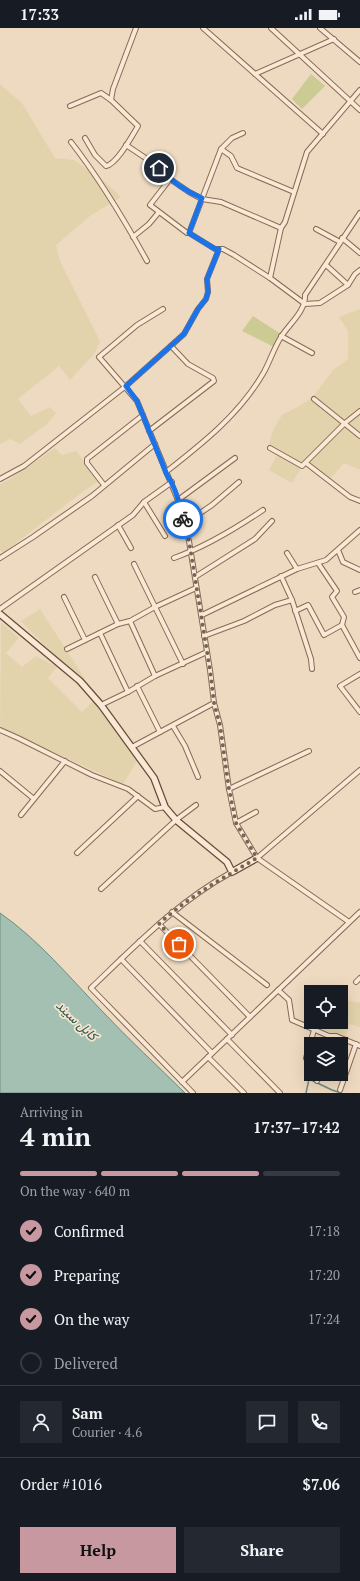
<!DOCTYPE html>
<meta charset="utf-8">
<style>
body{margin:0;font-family:"PT Serif",Vazirmatn,serif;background:#242831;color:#f1f3f6;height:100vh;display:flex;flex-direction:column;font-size:15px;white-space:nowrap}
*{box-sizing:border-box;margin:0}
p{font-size:13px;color:#9ea1a6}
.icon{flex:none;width:22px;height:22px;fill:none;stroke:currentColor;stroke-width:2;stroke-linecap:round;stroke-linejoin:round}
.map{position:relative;height:1065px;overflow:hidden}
.details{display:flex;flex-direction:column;background:#171b24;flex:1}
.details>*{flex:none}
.tools{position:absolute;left:304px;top:957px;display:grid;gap:8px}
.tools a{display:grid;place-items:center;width:44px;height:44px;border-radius:0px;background:#171b24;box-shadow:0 4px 16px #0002;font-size:20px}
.pin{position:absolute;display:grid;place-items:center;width:34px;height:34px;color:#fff;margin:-17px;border:2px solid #fff;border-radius:50%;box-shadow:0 1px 4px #0007}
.courier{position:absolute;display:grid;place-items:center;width:40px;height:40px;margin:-20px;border:3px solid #1a73e8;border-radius:50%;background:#fff;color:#222;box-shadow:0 1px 5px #0007}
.overview em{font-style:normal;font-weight:800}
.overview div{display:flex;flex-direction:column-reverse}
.overview{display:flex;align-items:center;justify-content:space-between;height:68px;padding:0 20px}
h1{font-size:26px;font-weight:800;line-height:30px}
.bar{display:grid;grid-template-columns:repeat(4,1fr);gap:6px 4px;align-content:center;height:48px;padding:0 20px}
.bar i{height:5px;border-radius:3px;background:#363941}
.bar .active{background:#c898a0}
.bar p{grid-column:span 4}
.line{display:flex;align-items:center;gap:10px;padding:0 20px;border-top:1px solid #363941}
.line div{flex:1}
.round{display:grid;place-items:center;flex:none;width:42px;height:42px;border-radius:0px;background:#242831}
ol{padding:0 20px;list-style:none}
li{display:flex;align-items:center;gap:12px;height:44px}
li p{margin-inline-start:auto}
li .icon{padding:4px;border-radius:50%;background:#c898a0;color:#111;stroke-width:4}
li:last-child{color:#9ea1a6}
li i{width:22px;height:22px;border:2px solid #363941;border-radius:50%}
.action{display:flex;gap:8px;margin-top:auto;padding:8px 20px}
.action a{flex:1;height:46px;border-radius:0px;background:#c898a0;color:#111;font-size:16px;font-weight:800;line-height:46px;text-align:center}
.action a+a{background:#242831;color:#f1f3f6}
.status{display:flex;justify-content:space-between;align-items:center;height:28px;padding:0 20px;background:#171b24;direction:ltr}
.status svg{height:11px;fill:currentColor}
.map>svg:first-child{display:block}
</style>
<div class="status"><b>17:33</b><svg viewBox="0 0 49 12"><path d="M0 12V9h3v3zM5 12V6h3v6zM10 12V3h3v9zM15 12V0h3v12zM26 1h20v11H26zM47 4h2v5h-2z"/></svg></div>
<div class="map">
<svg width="360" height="1065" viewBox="0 0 360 1065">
<rect width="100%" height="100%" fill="#eedac0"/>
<g fill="#e3d3ad">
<polygon points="0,56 22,75 55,130 74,132 104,153 121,169 90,188 56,217 60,233 100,313 94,326 70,352 59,338 18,371 31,388 50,379 56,385 47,396 20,416 10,411 0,416"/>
<polygon points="360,281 360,442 344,435 329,452 304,435 292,455 269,442 279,423 269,415 274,400 282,387 301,377 313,369 333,342 348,331 348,303 339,289"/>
<polygon points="55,420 62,427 76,423 99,453 81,465 3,525 0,522 0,456 7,453"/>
<polygon points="40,581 85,651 59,632 21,593"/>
<polygon points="1,594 19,610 6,625 22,639 36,628 57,639 48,650 82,684 94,672 137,733 123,756 0,700"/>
<polygon points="341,970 357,975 360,974 360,999 349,996 345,1010 303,994 311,971 311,994 341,994"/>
</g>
<g fill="#cccb94">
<polygon points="311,46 325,58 302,81 292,71"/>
<polygon points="253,288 281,306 274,319 242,303"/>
</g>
<path fill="#a3c0b3" stroke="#6a8d80" d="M0 885C39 912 70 950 103 984 129 1012 158 1038 185 1065H0Z"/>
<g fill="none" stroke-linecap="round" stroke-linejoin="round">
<polyline stroke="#6a8d80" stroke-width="1.5" points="306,1065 309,1051 332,1062 341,1065"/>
<defs>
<g id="street">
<polyline points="203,0 323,106"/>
<polyline points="271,0 360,82"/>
<polyline points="320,0 360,34"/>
<polyline points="255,46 334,11"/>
<polyline points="111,72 113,61 136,0"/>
<path d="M70 78 101 65 111 72 138 98C132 108 117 136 106 138L95 127 85 110"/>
<path d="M71 114C99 150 125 193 147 233"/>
<polyline points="126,117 159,139 170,151 189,164 202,171 221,174 281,200"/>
<polyline points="221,121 231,128 237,140 294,164"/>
<polyline points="170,151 150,177 187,205 189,205 215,221 223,221 234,227 270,250 305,276 320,275 348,257 355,246 360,242"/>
<polyline points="316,201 340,214"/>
<polyline points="189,205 221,121 232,110 243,105"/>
<polyline points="133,209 149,196 159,184"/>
<polyline points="342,210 360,225"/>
<polyline points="326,237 348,257"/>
<polyline points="270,250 281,200 285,194 307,124 360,62"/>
<polyline points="163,281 137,297 99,329 137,373 180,477 189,513 210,642 214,675 220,697 229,761 236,795 257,830 349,894"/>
<polyline points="281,308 312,325"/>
<polyline points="314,371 360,408"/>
<polyline points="149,403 214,353 213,350 188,336 171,318"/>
<polyline points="270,420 302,438 345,395 360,383"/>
<polyline points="306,435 350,469 360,473"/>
<path d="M166 444C203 415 240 386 264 344 270 333 274 320 281 309 289 296 306 283 305 267L360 185"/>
<polyline points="0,451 24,438 126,358 184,306 198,281 206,271 208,264 207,251 219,221"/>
<polyline points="104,457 87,435 87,431 143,387"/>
<polyline points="178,472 235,430"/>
<polyline points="144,474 165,508"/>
<polyline points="184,496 212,477 239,454"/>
<polyline points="118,497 131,520"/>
<polyline points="338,522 343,534 360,542"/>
<polyline points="287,525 297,541"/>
<polyline points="0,530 33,509 92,468 155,416"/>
<path d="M174 530C205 519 235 501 263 482"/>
<polyline points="134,536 183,636"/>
<polyline points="281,548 292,572 311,631 312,641"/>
<polyline points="95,549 118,596"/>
<polyline points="195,549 255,511 272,493"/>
<polyline points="355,564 360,562"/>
<polyline points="64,569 85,612"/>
<polyline points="0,581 133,487 144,474 172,454"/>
<polyline points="295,583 308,577 324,607 342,597 344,589 332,569 337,563 318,535"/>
<polyline points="202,587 297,541 326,532 360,502"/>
<polyline points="130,593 155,648"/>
<polyline points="342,597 360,630"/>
<polyline points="100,605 128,664"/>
<polyline points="204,608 244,593 275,577 292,572"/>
<polyline points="67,621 118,596 130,593 155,579 196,560"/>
<polyline points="360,646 340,658 360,684"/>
<polyline points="137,658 160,704"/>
<polyline points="101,677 128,664 155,648 207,624"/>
<polyline points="173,698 185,718 198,749"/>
<polyline points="0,702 18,710 92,747 128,761 155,781 165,779"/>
<polyline points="132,719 214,675"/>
<polyline points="0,743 34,771"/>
<polyline points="229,761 309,723"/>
<polyline points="21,787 65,733"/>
<polyline points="236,795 256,784"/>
<polyline points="77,825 138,768"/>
<polyline points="257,830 360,742"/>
<polyline points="101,861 176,792 196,777"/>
<polyline points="172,884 267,957"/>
<polyline points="159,896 250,989"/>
<polyline points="140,913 232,1007"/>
<polyline points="121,931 212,1025"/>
<polyline points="356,954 360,950"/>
<polyline points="278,962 289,972 292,992 329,1008 336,1008 360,1018"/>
<polyline points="227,1011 280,1065"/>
<polyline points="333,1016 336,1008"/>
<polyline points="208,1029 244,1065"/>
<polyline points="306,1030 314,1002"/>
<polyline points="317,1053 320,1046"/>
<polyline points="182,1054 360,884"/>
<polyline points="340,1062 356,1016"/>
<path d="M193 1065 91 960C135 918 178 873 232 844"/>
</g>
<polyline id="secondary" points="0,586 80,653 101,677 154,750 165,779 176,792 227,834 232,844 257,830"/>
</defs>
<use href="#street" stroke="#876a58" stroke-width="6"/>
<use href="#secondary" stroke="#684c3b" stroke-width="8"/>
<use href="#street" stroke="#f9e8d3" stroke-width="4"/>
<use href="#secondary" stroke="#f9e8d3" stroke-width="5.5"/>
</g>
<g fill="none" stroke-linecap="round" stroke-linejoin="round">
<path stroke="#766455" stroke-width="4" stroke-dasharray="0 7.2" d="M179 916 159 896C188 869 223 850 257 830L236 795 229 761 220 697 214 675 210 642 189 513 183 491"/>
<path stroke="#1a73e8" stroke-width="5" d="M159 140C172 154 185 163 202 170L189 205 215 221H219L207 251 208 264 206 271 198 281 184 306 126 358 137 373 167 447C176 460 180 476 183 491"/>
</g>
<g text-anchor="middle" stroke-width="3.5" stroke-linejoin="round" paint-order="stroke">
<g font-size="13" font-style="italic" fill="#2b564e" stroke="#f5e5cf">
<text transform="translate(77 992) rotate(43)" y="5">کابل سيند</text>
</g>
</g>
</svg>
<div class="tools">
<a><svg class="icon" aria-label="locate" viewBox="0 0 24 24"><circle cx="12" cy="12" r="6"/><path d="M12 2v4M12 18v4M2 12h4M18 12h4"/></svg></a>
<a><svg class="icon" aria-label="layers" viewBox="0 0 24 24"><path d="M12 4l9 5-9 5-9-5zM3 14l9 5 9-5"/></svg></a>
</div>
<div class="pin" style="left:179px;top:916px;background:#ea580c"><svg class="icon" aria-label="bag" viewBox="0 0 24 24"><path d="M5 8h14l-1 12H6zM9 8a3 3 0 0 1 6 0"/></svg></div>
<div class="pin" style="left:159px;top:140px;background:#1f2937"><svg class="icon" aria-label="home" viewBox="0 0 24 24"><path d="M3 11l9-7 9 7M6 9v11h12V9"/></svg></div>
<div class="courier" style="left:183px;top:491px"><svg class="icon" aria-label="bike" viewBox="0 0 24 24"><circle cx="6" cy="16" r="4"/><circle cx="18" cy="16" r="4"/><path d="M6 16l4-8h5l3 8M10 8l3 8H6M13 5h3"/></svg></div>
</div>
<section class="details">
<div class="overview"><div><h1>4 min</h1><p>Arriving in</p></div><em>17:37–17:42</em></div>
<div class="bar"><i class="active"></i><i class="active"></i><i class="active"></i><i></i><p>On the way · 640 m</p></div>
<ol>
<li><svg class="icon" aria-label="check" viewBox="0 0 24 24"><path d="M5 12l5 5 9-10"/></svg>Confirmed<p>17:18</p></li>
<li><svg class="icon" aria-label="check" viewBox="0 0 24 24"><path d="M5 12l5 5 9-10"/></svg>Preparing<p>17:20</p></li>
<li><svg class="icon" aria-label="check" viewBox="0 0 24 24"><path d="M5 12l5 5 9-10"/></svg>On the way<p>17:24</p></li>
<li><i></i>Delivered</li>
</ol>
<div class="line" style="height:72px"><a class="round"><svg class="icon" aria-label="person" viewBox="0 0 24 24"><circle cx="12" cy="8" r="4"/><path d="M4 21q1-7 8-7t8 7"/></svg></a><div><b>Sam</b><p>Courier · 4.6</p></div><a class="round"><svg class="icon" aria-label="chat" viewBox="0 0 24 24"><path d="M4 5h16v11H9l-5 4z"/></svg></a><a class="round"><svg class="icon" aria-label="phone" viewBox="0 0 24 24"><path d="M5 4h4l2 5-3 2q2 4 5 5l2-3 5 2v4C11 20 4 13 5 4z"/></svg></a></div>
<div class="line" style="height:52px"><div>Order #1016</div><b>$7.06</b></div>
<div class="action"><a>Help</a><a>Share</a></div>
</section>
